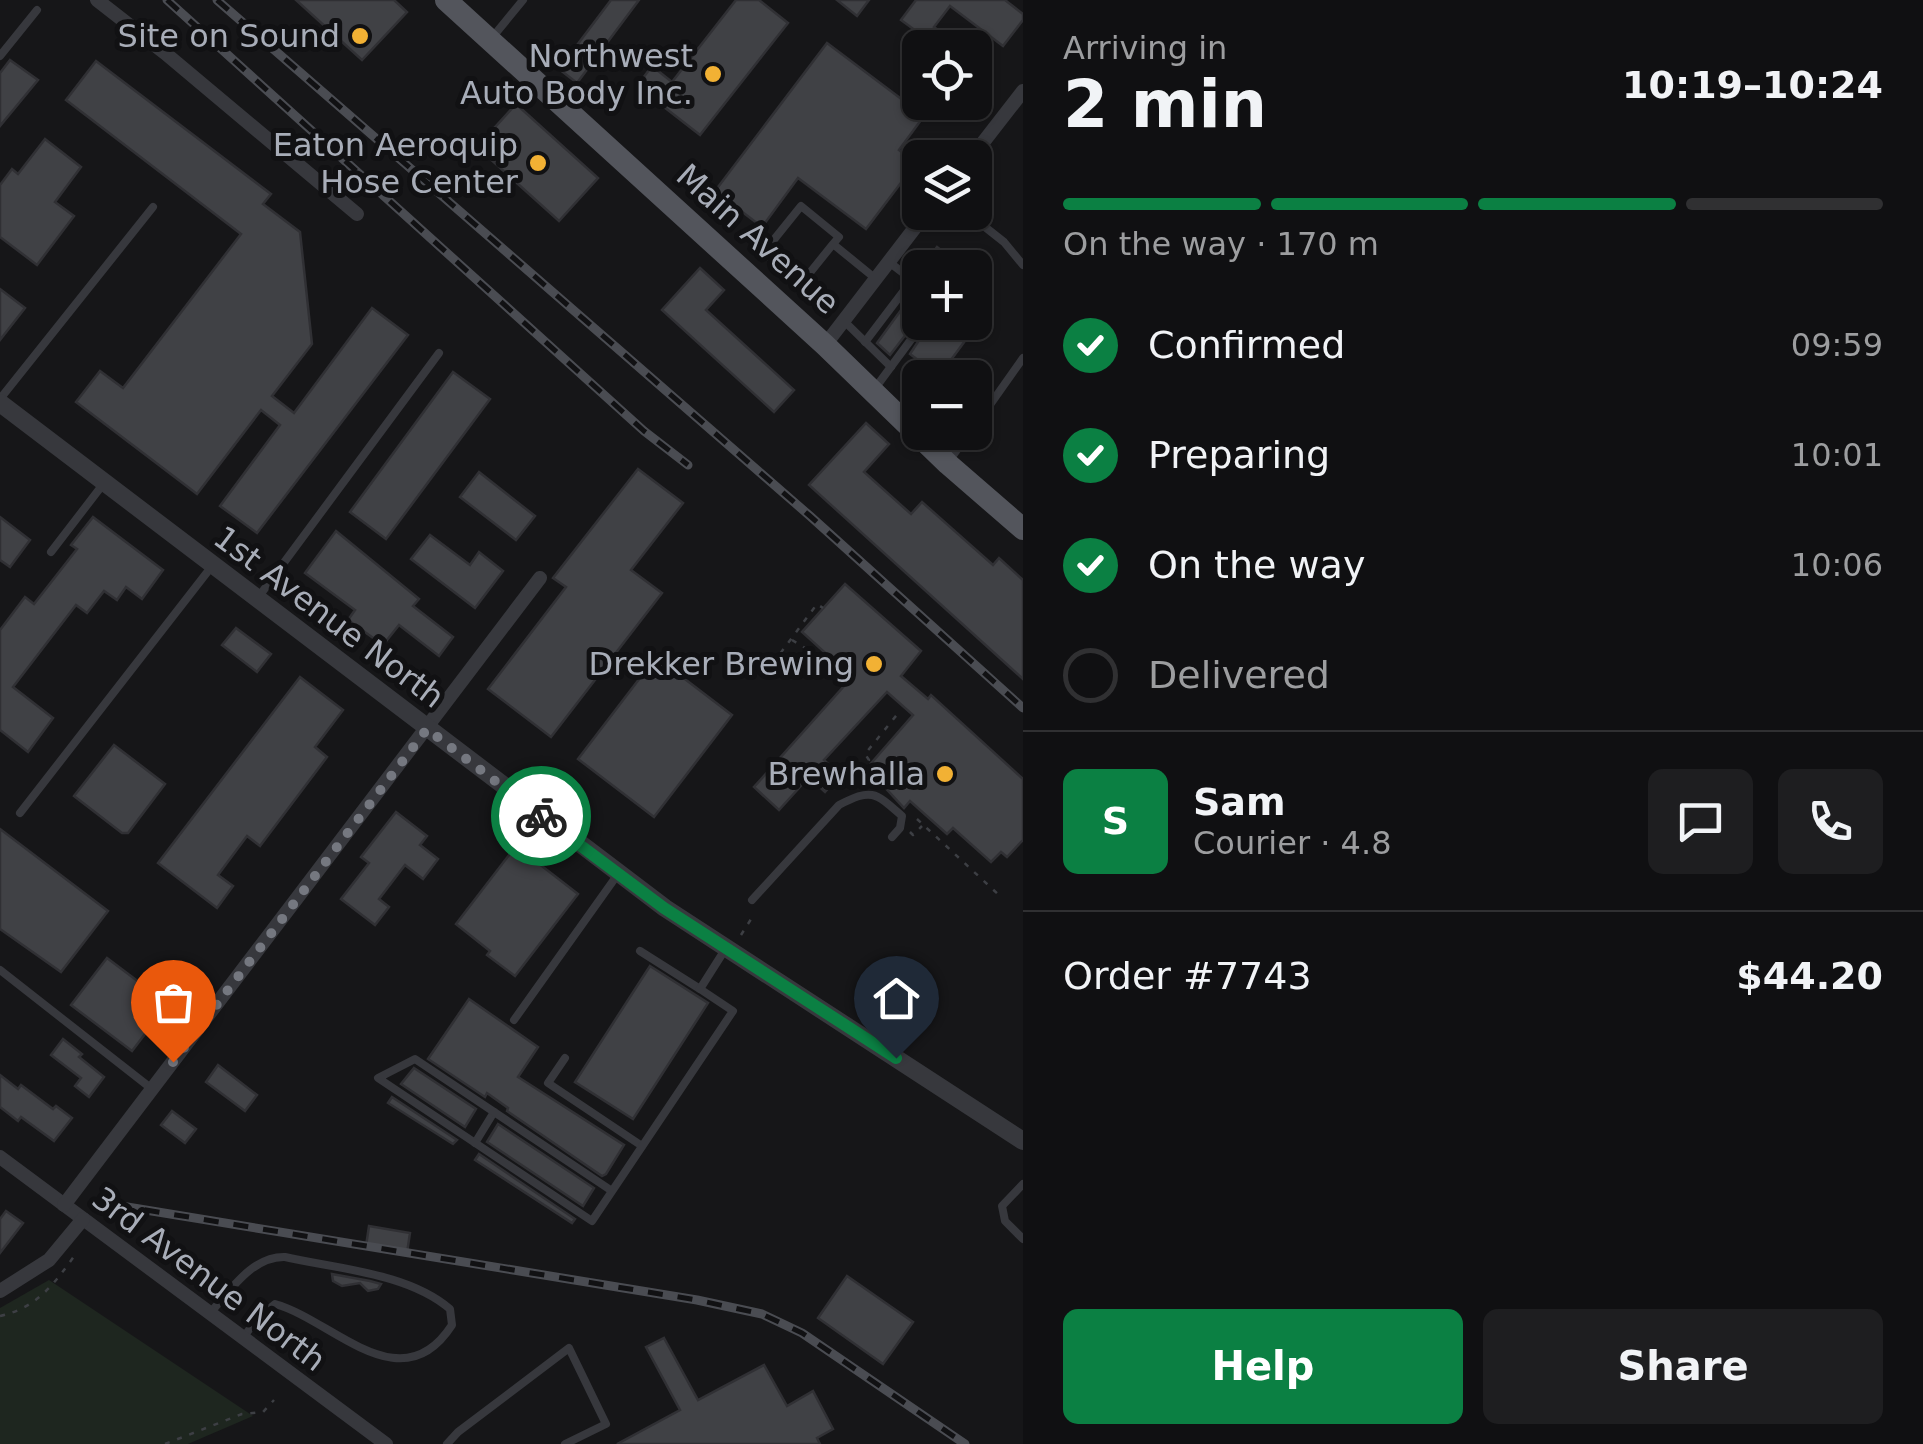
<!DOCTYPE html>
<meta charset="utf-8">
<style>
body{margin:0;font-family:"DejaVu Sans",sans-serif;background:#1e1e20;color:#f1f3f6;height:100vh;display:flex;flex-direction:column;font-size:38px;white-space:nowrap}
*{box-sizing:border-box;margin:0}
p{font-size:32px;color:#9c9d9f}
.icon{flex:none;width:55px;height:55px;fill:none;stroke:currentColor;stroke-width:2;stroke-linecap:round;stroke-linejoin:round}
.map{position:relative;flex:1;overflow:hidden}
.side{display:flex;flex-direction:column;background:#101012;width:900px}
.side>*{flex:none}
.buttons{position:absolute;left:902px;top:30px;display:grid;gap:20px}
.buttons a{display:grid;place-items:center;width:90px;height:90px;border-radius:15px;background:#101012;box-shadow:0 2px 8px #0004,0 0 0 2px #303032;font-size:50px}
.pin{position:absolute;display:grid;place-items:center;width:85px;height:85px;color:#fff;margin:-102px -42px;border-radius:50% 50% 50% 0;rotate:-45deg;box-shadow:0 0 10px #0007}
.pin .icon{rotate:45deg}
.courier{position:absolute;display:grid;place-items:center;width:100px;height:100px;margin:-50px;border:8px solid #0b8043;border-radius:50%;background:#fff;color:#222;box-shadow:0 2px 12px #0007}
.overview em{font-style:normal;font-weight:600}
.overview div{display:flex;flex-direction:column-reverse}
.overview{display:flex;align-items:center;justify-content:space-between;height:170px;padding:0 40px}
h1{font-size:65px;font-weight:600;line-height:75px}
.bar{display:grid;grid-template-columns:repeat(4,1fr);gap:15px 10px;align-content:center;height:120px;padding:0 40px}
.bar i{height:12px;border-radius:8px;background:#303032}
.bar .on{background:#0b8043}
.bar p{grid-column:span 4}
.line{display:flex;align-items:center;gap:25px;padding:0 40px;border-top:2px solid #303032}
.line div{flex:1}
.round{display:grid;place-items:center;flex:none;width:105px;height:105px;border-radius:15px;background:#1e1e20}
ol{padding:0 40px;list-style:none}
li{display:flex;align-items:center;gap:30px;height:110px}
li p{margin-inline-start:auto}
li .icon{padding:10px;border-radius:50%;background:#0b8043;color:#fff;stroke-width:4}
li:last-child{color:#9c9d9f}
li i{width:55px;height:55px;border:5px solid #303032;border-radius:50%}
.button{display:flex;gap:20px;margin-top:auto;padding:20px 40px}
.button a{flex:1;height:115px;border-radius:15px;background:#0b8043;color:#fff;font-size:40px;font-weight:600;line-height:115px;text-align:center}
.button a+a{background:#1e1e20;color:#f1f3f6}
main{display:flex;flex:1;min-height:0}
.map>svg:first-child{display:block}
</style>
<main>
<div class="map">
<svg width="1023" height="1444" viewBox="0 0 1023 1444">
<rect width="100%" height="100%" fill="#161618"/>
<polygon fill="#1e261f" points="49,1280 253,1416 188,1444 0,1444 0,1308"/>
<g fill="#404145" stroke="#303034" stroke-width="2.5">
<polygon points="296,0 394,0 407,12 362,60"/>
<polygon points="611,0 639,0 577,83 559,69"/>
<polygon points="736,0 759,0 788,23 700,135 637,86 652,66 672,82"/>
<polygon points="837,0 869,0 857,16"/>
<polygon points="916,0 1005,0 1023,14 1023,20 1003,46 950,6 934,27 961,48 921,48 927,39 901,20"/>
<polygon points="827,43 924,116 899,150 916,163 866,229 798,178 762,227 715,191"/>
<polygon points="10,60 38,80 0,126 0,73"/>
<polygon points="96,61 271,194 263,204 300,232 312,344 272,396 294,413 372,308 408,335 257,533 220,506 280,425 261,410 197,494 76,402 100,371 123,388 241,234 66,100"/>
<polygon points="516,104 598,178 559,221 477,147"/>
<polygon points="45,139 81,167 55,202 74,216 37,265 0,237 0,185 12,169 18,174"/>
<polygon points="937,247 964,268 921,268"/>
<polygon points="700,268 724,290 706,310 794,390 774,412 662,310"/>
<polygon points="0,289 25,308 0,340"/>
<polygon points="912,295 920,301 920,316 890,355 877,343"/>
<polygon points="931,322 979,322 939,376 910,354"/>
<polygon points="453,372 490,399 386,539 350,512"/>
<polygon points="866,423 889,444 864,472 911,514 922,502 993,565 999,558 1023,580 1023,679 809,485"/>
<polygon points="638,469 683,503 631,570 662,593 551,737 488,689 566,587 553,578"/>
<polygon points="479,472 535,516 516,540 460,497"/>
<polygon points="0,517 30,540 10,567 0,560"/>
<polygon points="93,517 163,570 142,599 126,587 117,600 104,591 87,613 76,605 13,687 53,718 28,752 0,730 0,630 25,597 34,604 77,549 71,545"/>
<polygon points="336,531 419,599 413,606 453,637 439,656 399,625 383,645 348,620 355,610 305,573"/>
<polygon points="430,535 470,565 479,552 503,571 475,608 411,559"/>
<polygon points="845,584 921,651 901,676 928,699 931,695 1023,779 1023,840 1007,857 1001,852 991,862 953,828 947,834 910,801 904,808 867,768 913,715 887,692 824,760 840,775 825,792 809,777 779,810 754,787 852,677 802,632"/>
<polygon points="236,628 271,654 257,672 222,645"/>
<polygon points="656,657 732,715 654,817 578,759"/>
<polygon points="300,677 343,710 315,747 327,757 260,846 247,836 218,875 233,886 217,908 158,863"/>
<polygon points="114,745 165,784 128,833 122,833 74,796"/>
<polygon points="396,812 427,836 420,845 438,859 423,879 405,865 379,899 389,907 375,925 341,899 369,863 361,857"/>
<polygon points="0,829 108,911 61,972 0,929"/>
<polygon points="516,846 578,894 515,976 487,955 490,951 456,924"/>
<polygon points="107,958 168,1004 132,1051 71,1005"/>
<polygon points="650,966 708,1003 633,1119 575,1082"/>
<polygon points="469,999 538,1047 518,1077 624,1145 606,1174 602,1176 507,1111 508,1108 487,1093 485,1097 428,1059"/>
<polygon points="63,1039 82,1054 79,1057 104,1077 89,1097 75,1086 81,1078 51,1055"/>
<polygon points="218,1065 257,1095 245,1111 206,1082"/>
<polygon points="414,1068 476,1109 465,1127 401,1084"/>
<polygon points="0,1075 18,1089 21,1085 53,1109 56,1106 72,1118 54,1141 21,1117 18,1121 0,1107"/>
<polygon points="392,1097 457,1140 453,1144 388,1103"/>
<polygon points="172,1111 196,1129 185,1143 161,1125"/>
<polygon points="498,1124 594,1188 583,1206 487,1142"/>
<polygon points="479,1154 575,1219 572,1223 475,1160"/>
<polygon points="6,1211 23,1223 0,1253 0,1219"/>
<polygon points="369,1226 410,1233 407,1253 366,1246"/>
<polygon points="332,1274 370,1281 381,1284 378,1289 368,1291 360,1283 342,1286 333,1281"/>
<polygon points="847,1276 913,1322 883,1364 818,1318"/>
<polygon points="664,1338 698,1400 764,1365 787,1406 813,1391 833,1429 817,1438 820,1444 617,1444 680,1410 646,1347"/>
</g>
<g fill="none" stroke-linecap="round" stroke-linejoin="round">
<g stroke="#3d3f44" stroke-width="2.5" stroke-dasharray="5 8" stroke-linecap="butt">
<polyline points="792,640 820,657 824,652"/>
<polyline points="765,674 817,604 823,608"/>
<polyline points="872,782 863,770 869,760 865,754 900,711"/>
<polyline points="917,819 1000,896"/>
<polyline points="910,832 913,835 922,826"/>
<polyline points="741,935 753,916"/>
<path d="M0 1316C37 1308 54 1284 75 1255"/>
<polyline points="165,1444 242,1414 263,1412 274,1400"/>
</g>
<g stroke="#37383d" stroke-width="8">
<polyline points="491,39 523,0"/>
<polyline points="0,56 37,10"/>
<polyline points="966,212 1004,242 1023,265"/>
<polyline points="833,244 839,237 801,206 764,252 800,285 833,244 876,279"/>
<polyline points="889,262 920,286"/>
<polyline points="844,321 891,367"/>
<polyline points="865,342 912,280"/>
<polyline points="876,387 924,322"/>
<polyline points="0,399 153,207"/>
<polyline points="975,426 1023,358"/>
<polyline points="949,461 970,432"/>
<polyline points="51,552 104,483"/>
<polyline points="257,599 439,353"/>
<polyline points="20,813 212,566"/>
<path d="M752 900 839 805C872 788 875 792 902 816L900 828 892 837"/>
<polyline points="640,951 700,989"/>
<polyline points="0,970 152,1089"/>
<polyline points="514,1020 618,874"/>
<polyline points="565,1058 548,1083 642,1146"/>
<polyline points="475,1143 494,1112"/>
<polyline points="1023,1184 1002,1206 1005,1221 1023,1239"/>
<polyline points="612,1191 415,1059 378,1078 592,1221 733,1011 700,989 726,948"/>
<path d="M210 1313C230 1291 252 1256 285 1257 338 1269 408 1273 450 1309L452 1325C401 1404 333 1320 275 1304L256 1320 243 1338"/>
<polyline points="447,1444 458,1432 569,1348 606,1424 565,1444"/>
</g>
<g stroke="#37383d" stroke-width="14">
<polyline points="97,0 165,53 357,214"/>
<polyline points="971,158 1023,91"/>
<polyline points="825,345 927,212"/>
<polyline points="0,1157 386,1444"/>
<polyline points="64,1205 540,578"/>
<polyline points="0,1291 49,1260 83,1219"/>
</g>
<polyline stroke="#37383d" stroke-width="18" points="0,403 665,908 1023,1141"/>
<polyline stroke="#53555c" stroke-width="22" points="446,0 825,345 948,464 1023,529"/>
<defs>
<g id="rail">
<polyline points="167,0 644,431 688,465"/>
<polyline points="217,0 810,516 1023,708"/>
<polyline points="115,1205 697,1300 762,1314 802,1333 965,1444"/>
</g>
</defs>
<use href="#rail" stroke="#4a4c52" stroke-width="9"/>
<use href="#rail" stroke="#111113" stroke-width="5" stroke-dasharray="15" stroke-linecap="butt"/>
</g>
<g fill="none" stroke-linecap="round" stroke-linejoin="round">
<polyline stroke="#757880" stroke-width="10" stroke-dasharray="0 18" points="173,1062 427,729 541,816"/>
<polyline stroke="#0b8043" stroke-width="12" points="541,816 664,908 896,1058"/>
</g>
<g fill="#f2b134" stroke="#111113" stroke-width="4">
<circle cx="360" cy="36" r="10"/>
<circle cx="713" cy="74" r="10"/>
<circle cx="538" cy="163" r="10"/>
<circle cx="874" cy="664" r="10"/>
<circle cx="945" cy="774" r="10"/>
</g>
<g text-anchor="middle" stroke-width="10" stroke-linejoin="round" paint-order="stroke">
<g font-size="32" fill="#a8adb8" stroke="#111113" text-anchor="end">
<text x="340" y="47">Site on Sound</text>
<text x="693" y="67">Northwest<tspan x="693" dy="37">Auto Body Inc.</tspan></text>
<text x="518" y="156">Eaton Aeroquip<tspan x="518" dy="37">Hose Center</tspan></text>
<text x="854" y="675">Drekker Brewing</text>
<text x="925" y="785">Brewhalla</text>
</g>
<g font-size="32" fill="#a8adb8" stroke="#111113">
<text transform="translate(758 239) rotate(42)" y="11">Main Avenue</text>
<text transform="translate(329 617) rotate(37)" y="11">1st Avenue North</text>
<text transform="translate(209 1279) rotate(37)" y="11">3rd Avenue North</text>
</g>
</g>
</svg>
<div class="buttons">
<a><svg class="icon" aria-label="locate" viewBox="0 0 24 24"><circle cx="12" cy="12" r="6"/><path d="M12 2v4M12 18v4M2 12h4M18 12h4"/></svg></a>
<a><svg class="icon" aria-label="layers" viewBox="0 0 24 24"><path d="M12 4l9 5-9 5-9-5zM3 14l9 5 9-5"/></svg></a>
<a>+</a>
<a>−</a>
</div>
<div class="pin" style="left:173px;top:1062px;background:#ea580c"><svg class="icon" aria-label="bag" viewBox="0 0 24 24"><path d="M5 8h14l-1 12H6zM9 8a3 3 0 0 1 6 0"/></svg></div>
<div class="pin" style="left:896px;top:1058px;background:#1f2937"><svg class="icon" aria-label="home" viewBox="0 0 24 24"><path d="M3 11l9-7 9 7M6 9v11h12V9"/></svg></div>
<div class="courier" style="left:541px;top:816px"><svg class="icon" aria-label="bike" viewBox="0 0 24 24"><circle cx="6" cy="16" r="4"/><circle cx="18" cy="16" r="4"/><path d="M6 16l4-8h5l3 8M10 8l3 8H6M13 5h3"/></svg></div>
</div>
<section class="side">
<div class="overview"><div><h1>2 min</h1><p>Arriving in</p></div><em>10:19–10:24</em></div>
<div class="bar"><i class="on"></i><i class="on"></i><i class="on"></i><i></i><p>On the way · 170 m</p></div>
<ol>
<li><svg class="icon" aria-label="check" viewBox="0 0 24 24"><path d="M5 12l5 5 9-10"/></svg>Confirmed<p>09:59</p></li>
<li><svg class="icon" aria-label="check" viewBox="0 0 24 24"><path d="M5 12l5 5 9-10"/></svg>Preparing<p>10:01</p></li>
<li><svg class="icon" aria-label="check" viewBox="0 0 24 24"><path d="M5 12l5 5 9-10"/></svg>On the way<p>10:06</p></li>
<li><i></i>Delivered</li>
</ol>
<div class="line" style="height:180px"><b class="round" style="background:#0b8043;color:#fff">S</b><div><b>Sam</b><p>Courier · 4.8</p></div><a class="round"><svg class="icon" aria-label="chat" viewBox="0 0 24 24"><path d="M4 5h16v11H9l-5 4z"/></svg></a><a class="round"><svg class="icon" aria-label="phone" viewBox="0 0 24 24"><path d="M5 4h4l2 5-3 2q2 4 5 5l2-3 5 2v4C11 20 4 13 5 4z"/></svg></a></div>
<div class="line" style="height:130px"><div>Order #7743</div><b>$44.20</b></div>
<div class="button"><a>Help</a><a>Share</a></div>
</section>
</main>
